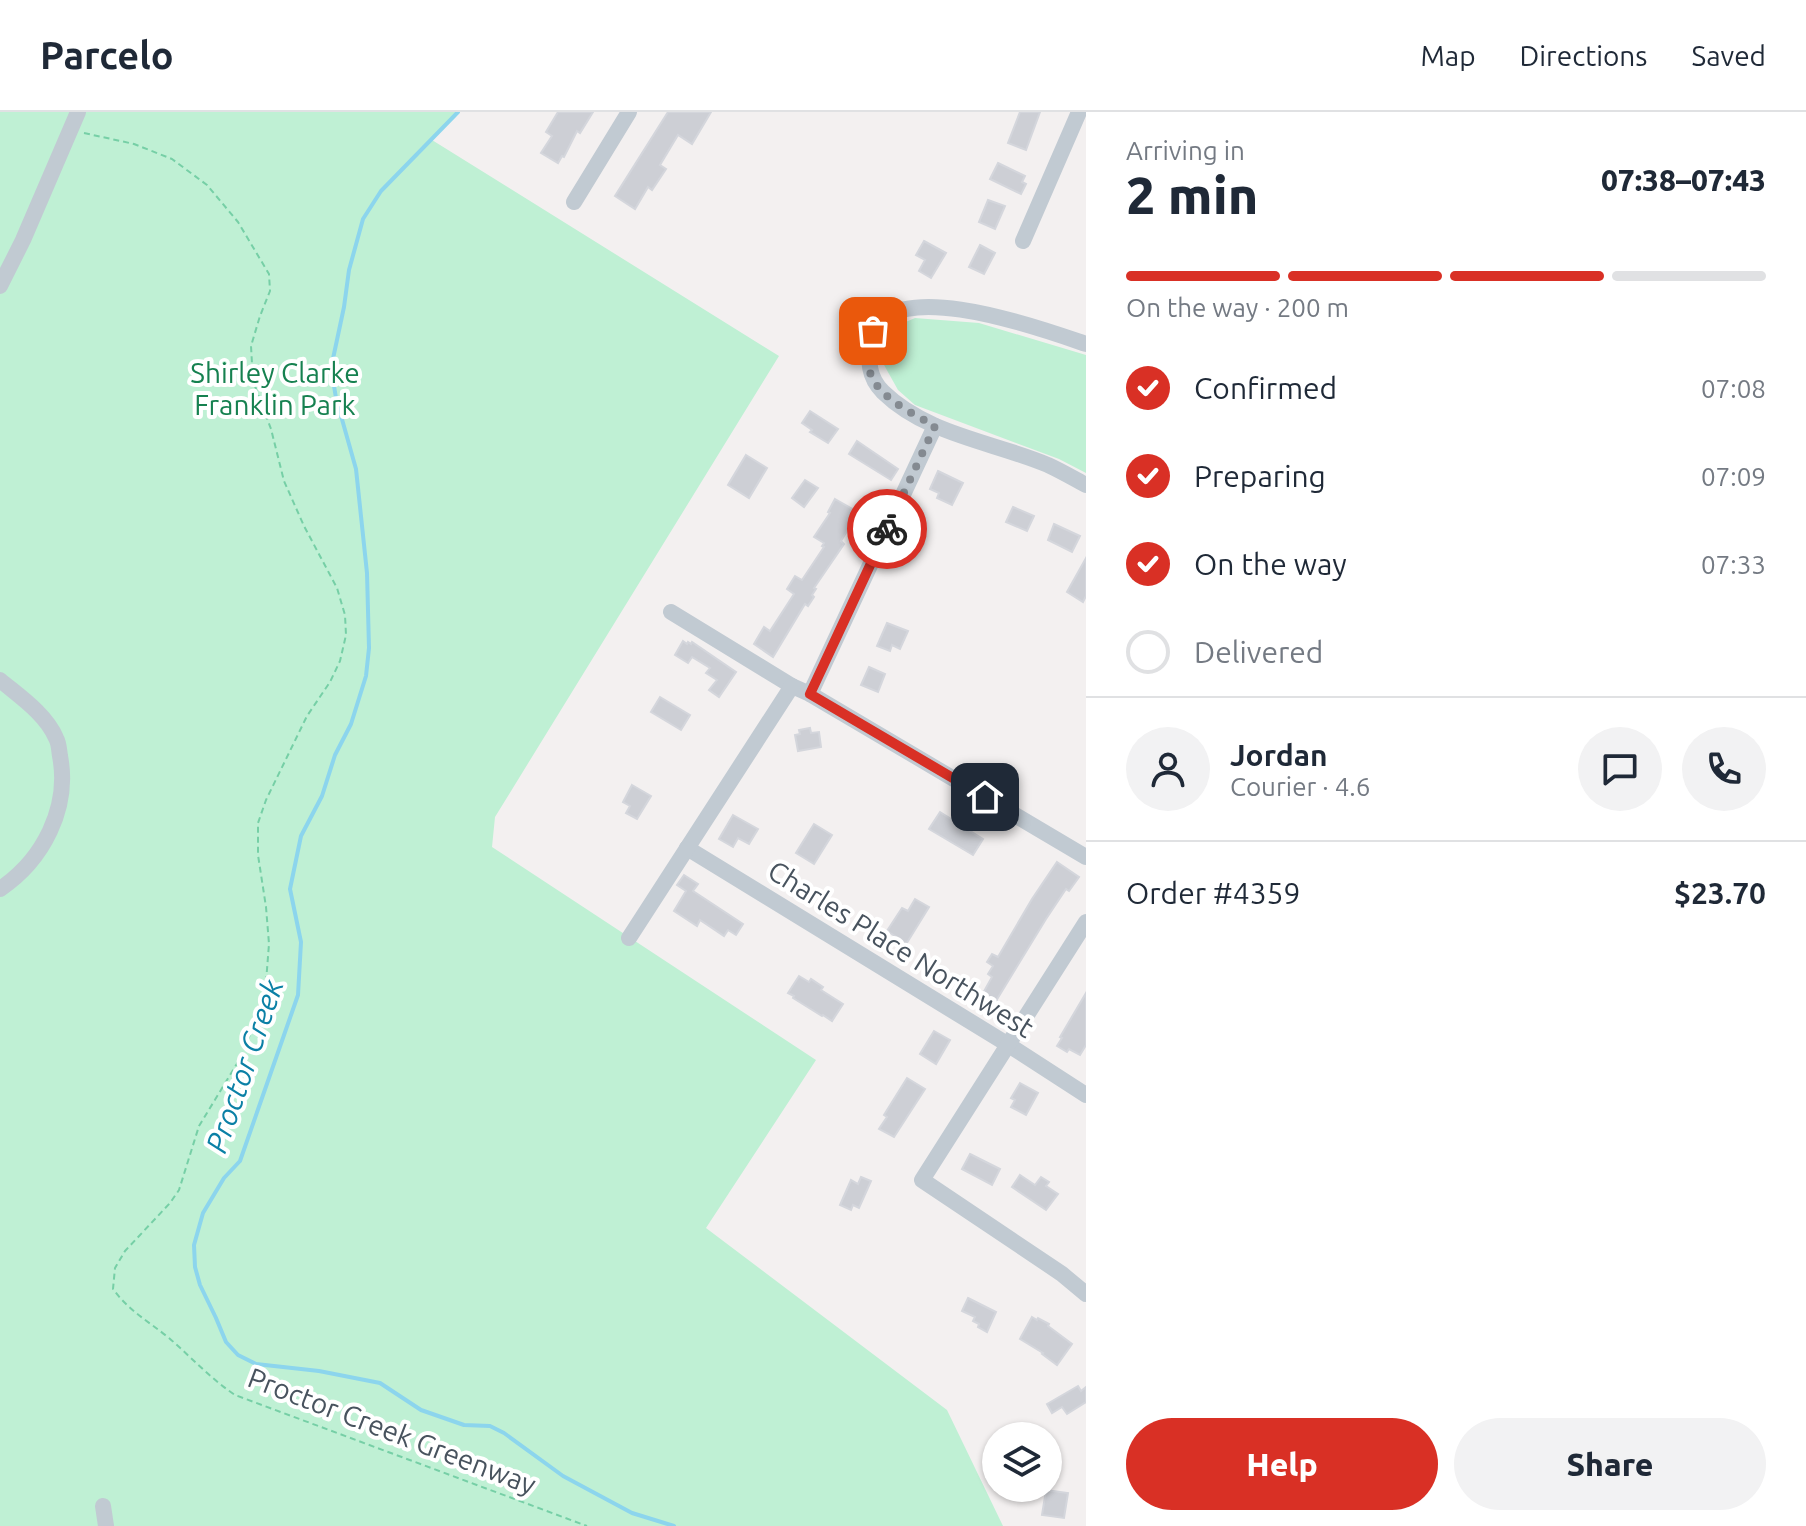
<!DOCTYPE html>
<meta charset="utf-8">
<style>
body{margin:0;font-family:Ubuntu,sans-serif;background:#f2f2f3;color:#1f2937;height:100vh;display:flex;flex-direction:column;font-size:30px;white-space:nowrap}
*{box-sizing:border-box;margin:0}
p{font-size:26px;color:#747a83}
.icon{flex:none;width:44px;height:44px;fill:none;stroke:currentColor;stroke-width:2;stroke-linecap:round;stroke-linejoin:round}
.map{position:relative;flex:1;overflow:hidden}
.drawer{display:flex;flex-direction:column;background:#fff;width:720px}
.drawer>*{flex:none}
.fabs{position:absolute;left:982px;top:1310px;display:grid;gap:16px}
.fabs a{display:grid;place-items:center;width:80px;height:80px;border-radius:50%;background:#fff;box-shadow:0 2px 6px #0004;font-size:40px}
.pin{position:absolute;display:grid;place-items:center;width:68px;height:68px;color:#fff;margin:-34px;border-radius:16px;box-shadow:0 4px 12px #0006}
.courier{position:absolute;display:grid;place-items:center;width:80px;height:80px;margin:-40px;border:6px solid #d93025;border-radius:50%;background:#fff;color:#222;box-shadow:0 2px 10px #0007}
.headline em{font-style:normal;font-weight:800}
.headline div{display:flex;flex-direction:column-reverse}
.headline{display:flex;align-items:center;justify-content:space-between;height:136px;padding:0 40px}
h1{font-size:52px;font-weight:800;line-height:60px}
.bar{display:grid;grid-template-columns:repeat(4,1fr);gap:12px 8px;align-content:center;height:96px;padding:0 40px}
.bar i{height:10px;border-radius:6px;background:#e0e1e3}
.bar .active{background:#d93025}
.bar p{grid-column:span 4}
.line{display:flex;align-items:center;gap:20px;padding:0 40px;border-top:2px solid #e0e1e3}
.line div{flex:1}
.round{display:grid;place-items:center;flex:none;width:84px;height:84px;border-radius:42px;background:#f2f2f3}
ol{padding:0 40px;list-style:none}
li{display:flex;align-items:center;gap:24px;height:88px}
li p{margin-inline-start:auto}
li .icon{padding:8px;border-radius:50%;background:#d93025;color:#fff;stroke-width:4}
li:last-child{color:#747a83}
li i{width:44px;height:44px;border:4px solid #e0e1e3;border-radius:50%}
.action{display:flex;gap:16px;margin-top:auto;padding:16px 40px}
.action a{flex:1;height:92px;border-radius:48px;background:#d93025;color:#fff;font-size:32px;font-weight:800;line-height:92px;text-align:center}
.action a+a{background:#f2f2f3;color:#1f2937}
header{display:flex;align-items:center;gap:48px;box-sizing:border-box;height:112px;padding:0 40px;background:#fff;border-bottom:2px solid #e0e1e3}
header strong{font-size:38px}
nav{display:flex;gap:44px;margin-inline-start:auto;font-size:28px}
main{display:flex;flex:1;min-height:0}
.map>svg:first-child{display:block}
</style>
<header>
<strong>Parcelo</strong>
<nav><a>Map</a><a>Directions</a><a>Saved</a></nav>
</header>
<main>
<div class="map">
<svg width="1086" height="1414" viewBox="0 0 1086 1414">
<rect width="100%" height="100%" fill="#f3f0f0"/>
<g fill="#bff0d4">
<polygon points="0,0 459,0 432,28 779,244 495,705 492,735 816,948 706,1116 947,1298 1003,1414 0,1414"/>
<polygon points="915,206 979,211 1086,243 1086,361 1059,347 915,293 898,278 879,244 887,218"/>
</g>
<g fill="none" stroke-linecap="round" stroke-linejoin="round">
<polyline stroke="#8cd5ed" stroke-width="4" points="458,0 381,79 363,107 349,158 344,195 331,256 336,286 356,357 367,461 369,536 366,564 351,612 335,643 322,684 301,724 290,777 301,830 298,883 240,1049 224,1066 203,1101 194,1133 195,1155 200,1173 216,1206 226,1230 238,1243 256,1252 319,1259 380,1271 421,1298 464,1313 490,1314 504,1321 563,1364 632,1401 674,1414"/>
</g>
<g fill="#cdcfd5" stroke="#d4d6dc" stroke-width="2">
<polygon points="558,0 593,0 580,21 577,19 564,45 562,44 558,51 541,41 552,24 546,20"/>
<polygon points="668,0 711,0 692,32 678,23 660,53 666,57 652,78 648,75 635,97 615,84"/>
<polygon points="1020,0 1040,0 1026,38 1008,31"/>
<polygon points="998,51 1025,64 1022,70 1026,72 1021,82 990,67"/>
<polygon points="988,88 1005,94 995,117 979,110"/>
<polygon points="924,129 946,141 931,166 919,159 925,148 916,143"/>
<polygon points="980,133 995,141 984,162 969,155"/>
<polygon points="810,299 838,317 828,331 810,320 812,318 802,311"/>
<polygon points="857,329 898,357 891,368 849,342"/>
<polygon points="746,343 767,356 749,386 728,373"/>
<polygon points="938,359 963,371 952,393 937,386 939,381 930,377"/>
<polygon points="805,368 818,376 804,395 792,386"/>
<polygon points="835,387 856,399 852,404 855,406 841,429 844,432 814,476 816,477 812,483 814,485 808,494 805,492 773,545 754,532 764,515 770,519 783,499 794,482 787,477 795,464 802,468 824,435 822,434 824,431 814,425 830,401 828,400"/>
<polygon points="1013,395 1034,404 1027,419 1006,410"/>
<polygon points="1054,412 1080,424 1072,440 1048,428"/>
<polygon points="1086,446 1086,484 1083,490 1067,480"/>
<polygon points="887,511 908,519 900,537 892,533 890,539 877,534"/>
<polygon points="683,529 687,532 688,530 691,532 692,530 736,560 719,585 709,578 717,568 706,561 710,556 692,545 688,551 675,543"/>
<polygon points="869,555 885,562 878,580 861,573"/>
<polygon points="660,585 690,603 681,618 651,600"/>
<polygon points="810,616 811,621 819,620 821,635 798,639 795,623 800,622 799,618"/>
<polygon points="632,673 651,684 637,707 626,701 630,694 623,690"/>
<polygon points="940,700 983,727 973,743 929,717"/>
<polygon points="733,703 758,717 749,732 738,726 733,735 719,727"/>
<polygon points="814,712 832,723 814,752 796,741"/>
<polygon points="1057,750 1079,765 1069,779 1066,777 1046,807 996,889 1001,891 994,904 972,892 978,881 982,883 992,865 988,862 993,854 987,850 992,842 998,845 1032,787"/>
<polygon points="684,763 698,772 693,779 743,812 736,823 728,818 724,824 700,808 697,814 674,799 686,779 677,773"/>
<polygon points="915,787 929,795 905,834 896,829 898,826 887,819 902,796 908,799"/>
<polygon points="799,864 809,870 811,867 823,875 821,878 843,892 832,909 823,903 822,904 793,886 794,884 788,881"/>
<polygon points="1086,881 1086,933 1080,943 1069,937 1067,940 1057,934 1062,926 1060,925"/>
<polygon points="934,919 950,928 936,952 920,942"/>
<polygon points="907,966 925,977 894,1025 879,1017 887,1005 884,1003"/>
<polygon points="1020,971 1038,981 1026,1003 1011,995 1015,988 1011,986"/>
<polygon points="970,1042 1000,1057 992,1073 962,1057"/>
<polygon points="1020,1063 1035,1073 1041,1065 1049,1070 1046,1074 1058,1082 1046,1098 1012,1075"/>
<polygon points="861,1065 871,1069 859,1096 853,1093 851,1098 840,1093 851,1068 858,1072"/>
<polygon points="968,1186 996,1200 987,1220 978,1215 979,1212 973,1209 975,1205 962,1199"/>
<polygon points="1032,1205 1037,1208 1038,1206 1049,1212 1048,1214 1072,1232 1057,1253 1042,1242 1043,1241 1020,1227"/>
<polygon points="1078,1274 1081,1279 1086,1275 1086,1290 1067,1302 1062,1295 1052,1301 1047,1292"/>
<polygon points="1046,1378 1068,1381 1064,1406 1042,1403"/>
</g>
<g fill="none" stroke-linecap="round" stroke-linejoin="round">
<path stroke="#76cfa6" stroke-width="2" stroke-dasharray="6 4" stroke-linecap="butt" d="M84 21 134 32 172 47 207 73 238 110 269 162 270 179 260 204 251 234 253 269 271 317 284 369 304 414 337 476 345 503 346 523 340 549 330 570 307 604 266 688 258 711V743L266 795 269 832 266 870 253 915 241 945 199 1014 179 1078 170 1091 125 1139 115 1156 113 1177C129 1199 148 1209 169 1226 191 1245 211 1267 235 1283L587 1414"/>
<g stroke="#c1cad2" stroke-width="16">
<polyline points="574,90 629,0"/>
<polyline points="1023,129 1079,0"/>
<polyline points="0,174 23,128 78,0"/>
<path d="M1086 232C1045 218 883 158 871 229 868 249 868 265 883 280 927 323 994 330 1048 353 1061 359 1073 366 1086 373"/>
<polyline points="671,500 792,574 810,582 1086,745"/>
<path d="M0 568C19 584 46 602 56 626 59 631 59 638 60 644 70 696 43 748 0 777"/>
<polyline points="810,582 935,314"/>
<polyline points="687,736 1007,932 1086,983"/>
<polyline points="1086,810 922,1068 1062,1162 1086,1182"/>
<polyline points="629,826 792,574"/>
<polyline points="103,1394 106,1414"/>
</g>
</g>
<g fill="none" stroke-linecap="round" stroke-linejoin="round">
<path stroke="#848a91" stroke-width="8" stroke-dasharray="0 14.4" d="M873 219C871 229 867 240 868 250 870 283 911 300 935 314L887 417"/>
<polyline stroke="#d93025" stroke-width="10" points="887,417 810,582 985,685"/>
</g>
<g text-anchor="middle" stroke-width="8" stroke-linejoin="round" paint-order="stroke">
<g font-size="28" fill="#168150" stroke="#fff">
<text x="275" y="271">Shirley Clarke<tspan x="275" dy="32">Franklin Park</tspan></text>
</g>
<g font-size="28" fill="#48535e" stroke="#fff">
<text transform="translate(901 837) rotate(32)" y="10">Charles Place Northwest</text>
<text transform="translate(392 1319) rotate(21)" y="10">Proctor Creek Greenway</text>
</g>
<g font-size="30" font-style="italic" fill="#0b80a6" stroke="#fff">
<text transform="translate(245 954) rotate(-71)" y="10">Proctor Creek</text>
</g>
</g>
</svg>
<div class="fabs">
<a><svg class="icon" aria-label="layers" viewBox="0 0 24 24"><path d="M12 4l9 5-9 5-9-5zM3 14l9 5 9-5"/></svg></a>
</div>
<div class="pin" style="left:873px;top:219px;background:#ea580c"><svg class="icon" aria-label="bag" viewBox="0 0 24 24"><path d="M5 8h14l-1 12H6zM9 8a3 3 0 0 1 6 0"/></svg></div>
<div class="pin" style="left:985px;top:685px;background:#1f2937"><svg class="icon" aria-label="home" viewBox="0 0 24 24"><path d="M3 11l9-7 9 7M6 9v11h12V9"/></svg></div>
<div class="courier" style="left:887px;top:417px"><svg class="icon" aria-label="bike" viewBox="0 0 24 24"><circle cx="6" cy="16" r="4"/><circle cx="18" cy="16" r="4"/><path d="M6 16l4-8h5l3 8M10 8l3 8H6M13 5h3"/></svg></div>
</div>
<section class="drawer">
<div class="headline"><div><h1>2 min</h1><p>Arriving in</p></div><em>07:38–07:43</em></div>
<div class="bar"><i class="active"></i><i class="active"></i><i class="active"></i><i></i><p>On the way · 200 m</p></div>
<ol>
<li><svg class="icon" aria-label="check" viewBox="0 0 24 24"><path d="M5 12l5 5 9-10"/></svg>Confirmed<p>07:08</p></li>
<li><svg class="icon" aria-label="check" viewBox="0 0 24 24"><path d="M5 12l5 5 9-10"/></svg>Preparing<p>07:09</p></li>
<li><svg class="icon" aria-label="check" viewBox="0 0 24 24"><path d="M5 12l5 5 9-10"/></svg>On the way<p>07:33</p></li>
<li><i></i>Delivered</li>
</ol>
<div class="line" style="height:144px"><a class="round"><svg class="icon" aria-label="person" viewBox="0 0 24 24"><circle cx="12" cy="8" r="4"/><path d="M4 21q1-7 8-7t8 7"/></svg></a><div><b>Jordan</b><p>Courier · 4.6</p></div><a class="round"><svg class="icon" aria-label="chat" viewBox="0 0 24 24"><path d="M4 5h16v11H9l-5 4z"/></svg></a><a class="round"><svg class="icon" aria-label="phone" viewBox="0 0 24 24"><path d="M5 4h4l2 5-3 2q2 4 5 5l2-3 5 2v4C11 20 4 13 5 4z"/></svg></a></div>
<div class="line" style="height:104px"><div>Order #4359</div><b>$23.70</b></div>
<div class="action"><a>Help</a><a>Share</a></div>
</section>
</main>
